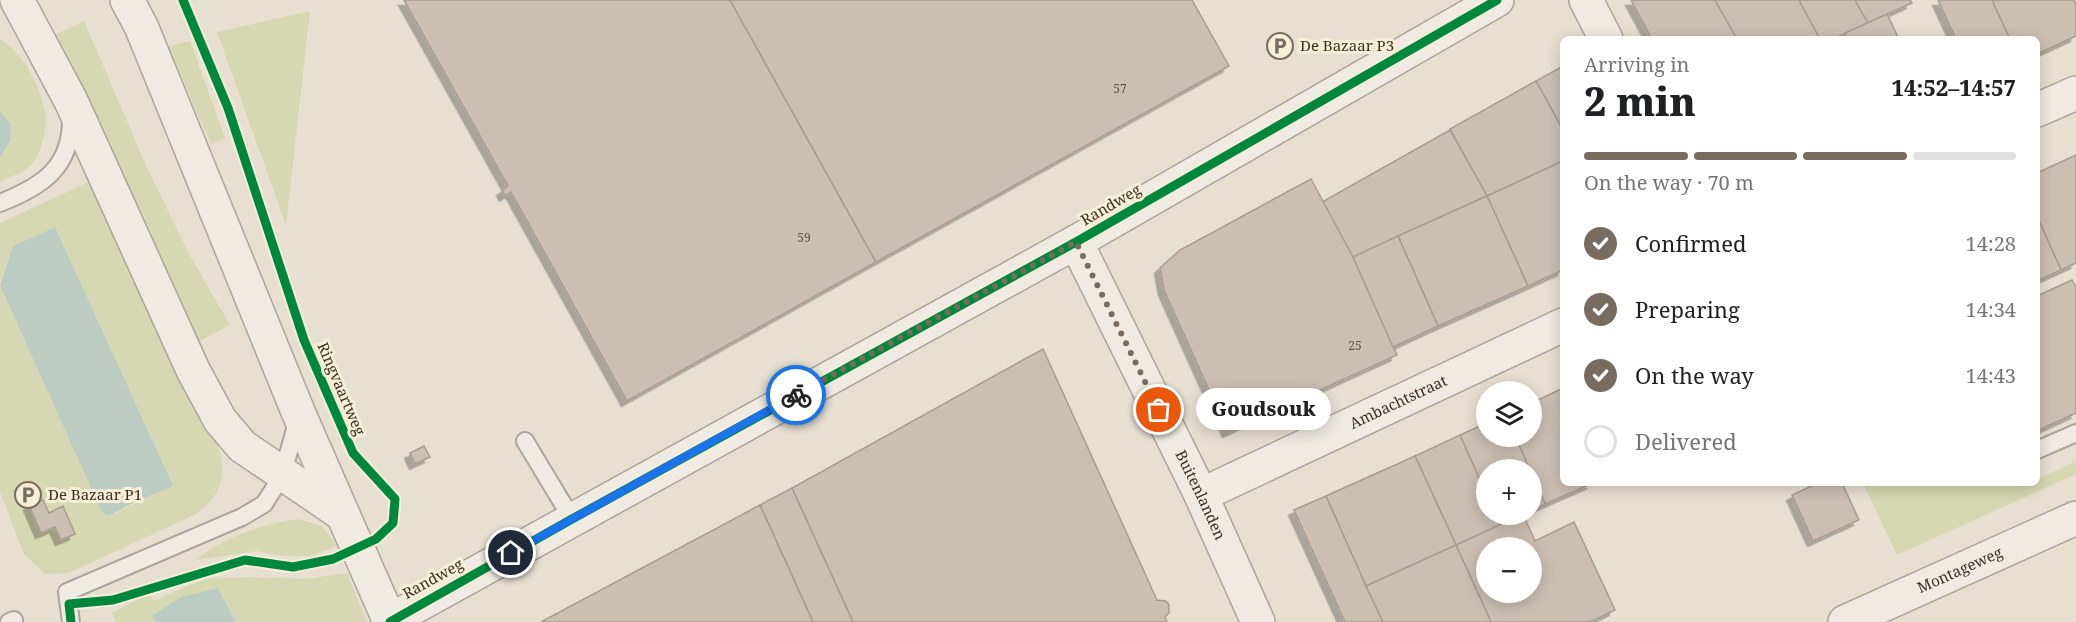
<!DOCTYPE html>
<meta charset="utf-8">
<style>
body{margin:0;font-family:"Noto Serif",serif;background:#f2f2f2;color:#202124;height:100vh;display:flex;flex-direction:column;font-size:22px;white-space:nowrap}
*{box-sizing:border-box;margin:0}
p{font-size:20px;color:#757577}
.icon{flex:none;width:33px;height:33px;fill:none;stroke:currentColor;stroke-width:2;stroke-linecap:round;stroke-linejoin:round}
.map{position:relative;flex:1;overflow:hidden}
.panel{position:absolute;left:1560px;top:36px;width:480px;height:450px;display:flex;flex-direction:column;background:#fff;border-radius:9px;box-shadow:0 3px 15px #0003}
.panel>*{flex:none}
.controls{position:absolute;left:1476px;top:381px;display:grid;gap:12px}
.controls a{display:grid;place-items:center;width:66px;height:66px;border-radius:50%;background:#fff;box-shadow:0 3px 15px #0003;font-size:30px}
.pin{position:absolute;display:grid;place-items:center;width:51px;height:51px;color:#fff;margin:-26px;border:3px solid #fff;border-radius:50%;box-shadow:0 2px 6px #0007}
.courier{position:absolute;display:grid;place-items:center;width:60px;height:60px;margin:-30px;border:4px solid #1a73e8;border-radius:50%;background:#fff;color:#222;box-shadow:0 2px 8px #0007}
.bubble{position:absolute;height:42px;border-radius:21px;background:#fff;box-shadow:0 3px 15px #0003;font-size:20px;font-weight:800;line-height:42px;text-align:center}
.overview em{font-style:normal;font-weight:800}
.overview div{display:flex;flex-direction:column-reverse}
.overview{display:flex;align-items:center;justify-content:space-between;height:102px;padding:0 24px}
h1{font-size:39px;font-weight:800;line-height:45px}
.bar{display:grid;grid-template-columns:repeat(4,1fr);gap:9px 6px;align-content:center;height:72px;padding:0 24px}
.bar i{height:8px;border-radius:4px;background:#e0e0e0}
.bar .current{background:#786c5e}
.bar p{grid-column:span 4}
ol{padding:0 24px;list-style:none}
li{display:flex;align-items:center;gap:18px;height:66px}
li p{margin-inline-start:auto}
li .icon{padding:6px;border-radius:50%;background:#786c5e;color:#fff;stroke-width:4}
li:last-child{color:#757577}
li i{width:33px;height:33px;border:3px solid #e0e0e0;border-radius:50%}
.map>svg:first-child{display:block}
</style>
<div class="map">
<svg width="2076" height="622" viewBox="0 0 2076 622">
<defs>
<filter id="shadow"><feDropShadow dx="-5.5" dy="5.5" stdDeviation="0" flood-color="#0004"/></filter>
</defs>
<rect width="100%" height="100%" fill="#e7e0d1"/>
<g fill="#d6d7b3">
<polygon points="310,11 286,225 217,32"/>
<polygon points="84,21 148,170 189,254 230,325 196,343 55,35"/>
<path d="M0 39C22 51 41 87 45 112 48 128 42 151 32 164 26 172 9 177 0 182V158L11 125 0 111Z"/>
<polygon points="190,41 225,138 211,144 168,46"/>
<path d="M99 177 210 420C218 445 231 474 213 498 209 504 202 509 196 514L69 573 45 574 24 554 0 492V285L103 512 110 516 172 485 55 227 13 246 0 282V223Z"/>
<polygon points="2076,461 2076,474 1897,555 1863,483 2014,483 2019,486 2037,483 2037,480"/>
<path d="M298 519 322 526 337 546 310 556H281L257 551 195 560C222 538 264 523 298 519Z"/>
<polygon points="347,573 367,622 236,622 218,588 153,616 155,622 116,622 112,613 149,594 154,601 204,579 248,577 306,579"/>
</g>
<g fill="#bcccc2">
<polygon points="0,111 11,125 10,140 0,158"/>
<polygon points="55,227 173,486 133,503 109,516 102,512 0,285 13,246"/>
<polygon points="218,588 236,622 155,622 152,616 181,597"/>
</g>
<g fill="#cbbfb2" stroke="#a89c90" stroke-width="1.5" fill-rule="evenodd" filter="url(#shadow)">
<polygon points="404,0 730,0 876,262 627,401 511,192 505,196 502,190 508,186"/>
<polygon points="730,0 1192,0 1229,66 876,262"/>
<polygon points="1631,0 1715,0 1737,39 1652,39"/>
<polygon points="1715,0 1799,0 1820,39 1737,39"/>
<polygon points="1799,0 1855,0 1868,23 1833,39 1820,39"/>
<polygon points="1855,0 1910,0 1912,3 1868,23"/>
<polygon points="1938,0 1992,0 2010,39 1956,39"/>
<polygon points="1992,0 2074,0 2076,5 2076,36 2037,54 2037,39 2010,39"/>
<polygon points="1887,14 1899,39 1848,39 1845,33"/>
<polygon points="1563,66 1563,130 1536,81"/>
<polygon points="1536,81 1563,130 1563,161 1487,196 1450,129"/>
<polygon points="1450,130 1487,196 1353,257 1322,202"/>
<polygon points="2076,155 2076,263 2061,270 2037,216 2037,173"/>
<polygon points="1563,161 1563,270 1528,286 1487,196"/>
<polygon points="1311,179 1353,257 1397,355 1228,432 1164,290 1160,268 1180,250"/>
<polygon points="1487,196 1528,286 1438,326 1398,236"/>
<polygon points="2037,216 2061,270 2037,281"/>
<polygon points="1398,236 1438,326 1393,347 1353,257"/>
<polygon points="2072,280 2076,287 2076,413 2037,431 2037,296"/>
<polygon points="1043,349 1157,600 1166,601 1169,605 1169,613 1165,617 1167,622 853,622 792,488"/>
<polygon points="1563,388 1563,483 1593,483 1545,504 1532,474 1532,470 1530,470 1515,436 1532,436 1532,403"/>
<polygon points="1486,423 1486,436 1515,436 1530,470 1486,470 1486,494 1460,435"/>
<polygon points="1460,435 1486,494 1486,514 1496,514 1501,525 1456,545 1415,456"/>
<polygon points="424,446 430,457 415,464 410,453"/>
<polygon points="1415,456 1456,545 1366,586 1326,496"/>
<polygon points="1532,474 1545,504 1532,511"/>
<polygon points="1818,483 1842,483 1859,520 1813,541 1792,495"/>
<polygon points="792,488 853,622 813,622 760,505"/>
<polygon points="1326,496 1366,586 1383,622 1345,622 1294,510"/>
<polygon points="43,500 49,513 63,506 75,534 61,540 55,527 41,533 29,505"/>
<polygon points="760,505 813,622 541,622"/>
<polygon points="1496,514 1523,514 1501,525"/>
<path d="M1523 514 1535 541 1574 522 1615 610 1590 622H1491L1456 545ZM1486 548H1532V592H1486Z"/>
<polygon points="1456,545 1491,622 1383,622 1366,586"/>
</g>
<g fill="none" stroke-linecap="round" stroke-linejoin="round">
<defs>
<g id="service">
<path d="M0 203C43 186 72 167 71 117"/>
<polyline points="525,441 572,519"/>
<polyline points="2037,450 2076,433"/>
<polyline points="9,622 14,620"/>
<polyline points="71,622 67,592 242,517 264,504 282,476 298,419"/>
</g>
<g id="minor">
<polyline points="17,0 71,101 193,370 220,420 242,446 342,514"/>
<polyline points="127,0 141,26 299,414 390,622"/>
<polyline points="1586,0 1606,39"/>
<polyline points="2037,110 2076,93"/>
<path id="s1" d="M1076 242 1201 495 1258 622"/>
<path id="s2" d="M1201 495 1563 325"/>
<polyline points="389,621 1076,242 1497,0"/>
<path id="s3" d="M1845 622 2076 518"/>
</g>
</defs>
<use href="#service" stroke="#ada599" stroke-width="20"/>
<use href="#minor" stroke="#ada599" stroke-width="36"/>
<use href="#service" stroke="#efebe3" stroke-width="16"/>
<use href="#minor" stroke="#efebe3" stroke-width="33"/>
<defs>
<g id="cycleway">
<polyline points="71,622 69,604 113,600 245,560 293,567 333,559 376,539 393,523 395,499 353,453 304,340 228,108 183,0"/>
<polyline points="390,622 572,519 1076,242 1497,0"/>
</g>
</defs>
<use href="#cycleway" stroke="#f7eed8" stroke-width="13"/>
<use href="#cycleway" stroke="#00873e" stroke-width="9"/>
</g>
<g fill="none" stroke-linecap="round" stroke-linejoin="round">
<polyline stroke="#786c5e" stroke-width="6" stroke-dasharray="0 10.8" points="796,395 1076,242 1159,410"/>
<polyline stroke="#1a73e8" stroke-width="8" points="511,553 796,395"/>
</g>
<defs>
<symbol id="parking-ring" viewBox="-11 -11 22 22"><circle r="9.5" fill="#f7eed8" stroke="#786c5e" stroke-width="1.5"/><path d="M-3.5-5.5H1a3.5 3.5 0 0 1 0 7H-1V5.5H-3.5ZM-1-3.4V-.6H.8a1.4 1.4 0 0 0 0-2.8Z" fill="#786c5e"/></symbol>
</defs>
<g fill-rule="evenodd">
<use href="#parking-ring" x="1265" y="31" width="30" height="30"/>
<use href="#parking-ring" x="13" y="480" width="30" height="30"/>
</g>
<g text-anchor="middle" stroke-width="6" stroke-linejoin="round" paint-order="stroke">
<g font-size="12" fill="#605244">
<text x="1120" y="93">57</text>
<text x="804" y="242">59</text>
<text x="1355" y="350">25</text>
</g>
<g font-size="15" fill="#3d2e20" stroke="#f7eed8" text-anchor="start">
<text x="1300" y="51">De Bazaar P3</text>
<text x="48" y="500">De Bazaar P1</text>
</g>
<g font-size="15" fill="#3d2e20" stroke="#f7eed8">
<text transform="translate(1111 205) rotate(-30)" y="5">Randweg</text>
<text transform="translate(341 389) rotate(67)" y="5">Ringvaartweg</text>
<text dy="5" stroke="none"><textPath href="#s2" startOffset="218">Ambachtstraat</textPath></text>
<text dy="5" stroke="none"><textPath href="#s1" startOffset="282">Buitenlanden</textPath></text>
<text dy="5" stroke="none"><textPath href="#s3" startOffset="126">Montageweg</textPath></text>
<text transform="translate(433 579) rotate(-29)" y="5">Randweg</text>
</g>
</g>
</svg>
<div class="controls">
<a><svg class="icon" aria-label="layers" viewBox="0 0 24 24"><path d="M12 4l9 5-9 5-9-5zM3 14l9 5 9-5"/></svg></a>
<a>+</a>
<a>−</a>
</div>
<div class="pin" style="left:1159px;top:410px;background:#ea580c"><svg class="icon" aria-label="bag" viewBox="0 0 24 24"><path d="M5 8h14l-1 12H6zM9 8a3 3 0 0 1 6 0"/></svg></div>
<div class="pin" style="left:511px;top:553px;background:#1f2937"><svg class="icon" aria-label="home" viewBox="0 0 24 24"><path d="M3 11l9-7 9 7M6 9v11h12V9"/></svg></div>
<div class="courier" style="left:796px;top:395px"><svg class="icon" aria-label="bike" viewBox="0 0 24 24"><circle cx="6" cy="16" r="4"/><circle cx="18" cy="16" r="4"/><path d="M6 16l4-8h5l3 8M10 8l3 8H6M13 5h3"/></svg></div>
<div class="bubble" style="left:1196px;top:388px;width:135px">Goudsouk</div>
<section class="panel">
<div class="overview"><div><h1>2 min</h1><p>Arriving in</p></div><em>14:52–14:57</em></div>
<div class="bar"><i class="current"></i><i class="current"></i><i class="current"></i><i></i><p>On the way · 70 m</p></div>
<ol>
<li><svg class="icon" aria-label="check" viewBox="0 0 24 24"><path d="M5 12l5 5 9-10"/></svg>Confirmed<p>14:28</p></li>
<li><svg class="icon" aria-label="check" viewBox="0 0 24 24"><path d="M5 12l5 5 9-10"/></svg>Preparing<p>14:34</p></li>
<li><svg class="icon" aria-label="check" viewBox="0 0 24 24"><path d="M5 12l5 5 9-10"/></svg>On the way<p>14:43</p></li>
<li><i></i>Delivered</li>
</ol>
</section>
</div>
